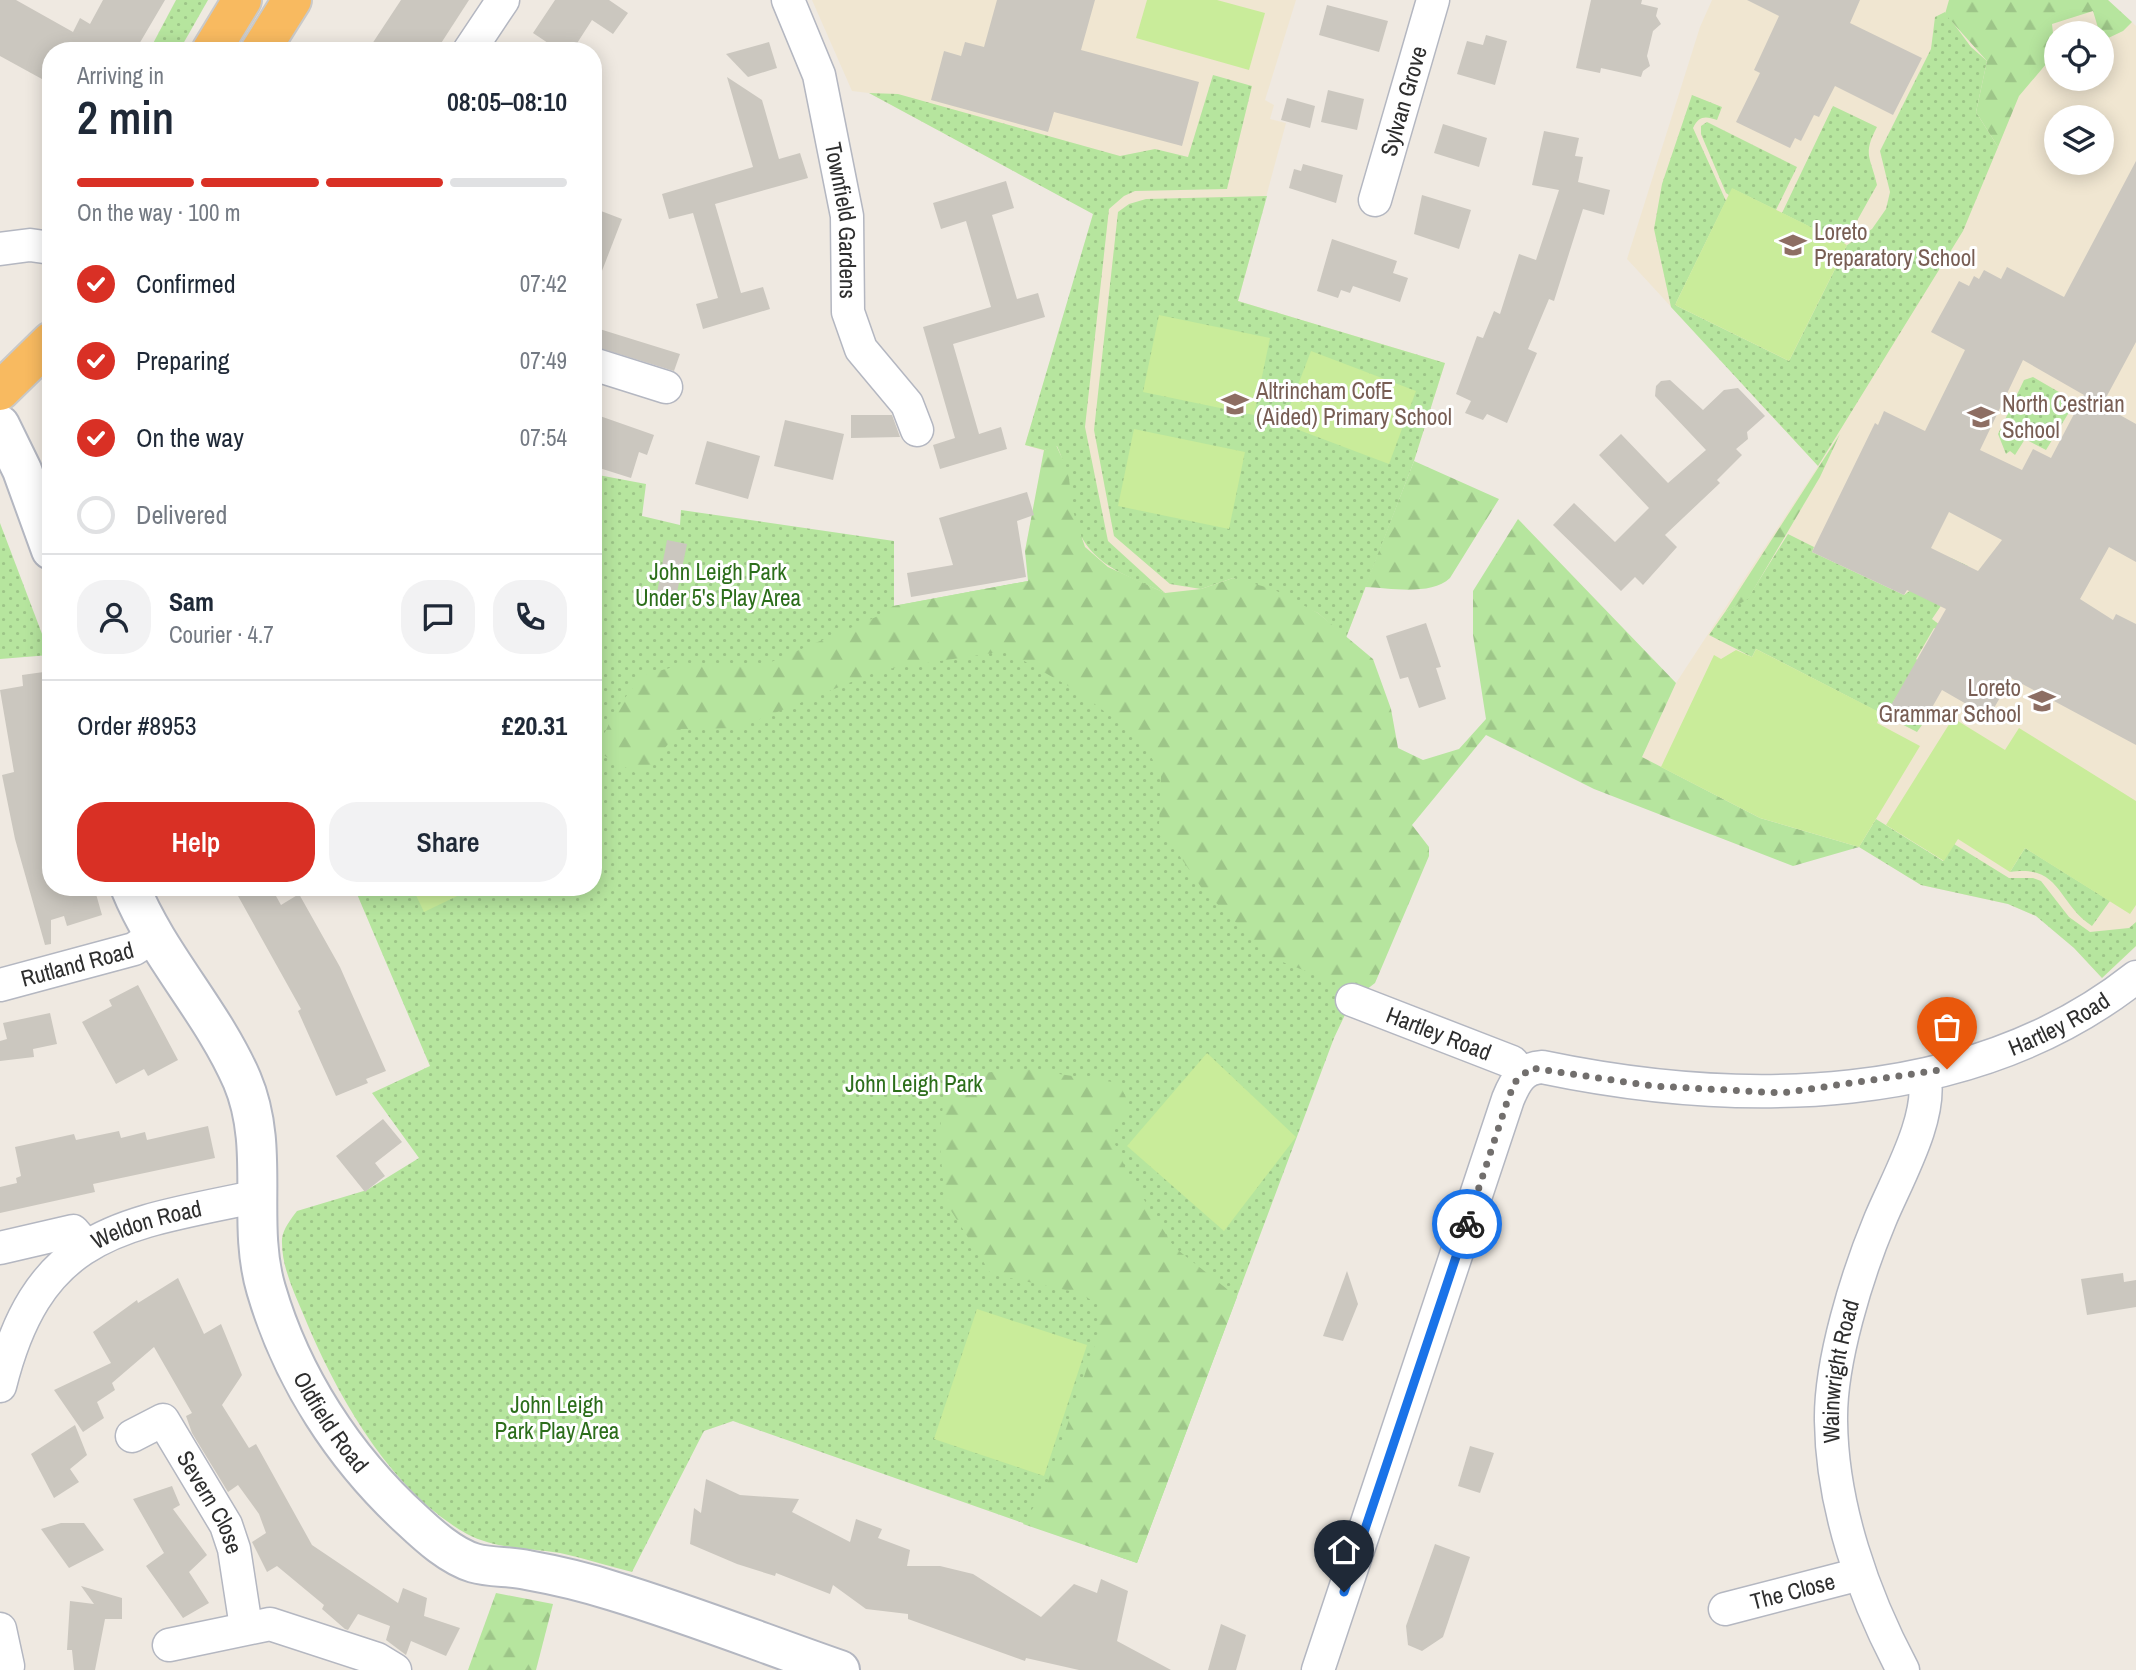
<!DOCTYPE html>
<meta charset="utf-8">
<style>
body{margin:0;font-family:"Archivo Narrow",sans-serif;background:#f2f2f3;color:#1f2937;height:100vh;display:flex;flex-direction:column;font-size:26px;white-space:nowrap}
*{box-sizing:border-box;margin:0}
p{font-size:23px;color:#747a83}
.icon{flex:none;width:38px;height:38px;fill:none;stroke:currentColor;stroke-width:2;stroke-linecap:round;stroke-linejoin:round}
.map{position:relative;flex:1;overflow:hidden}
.side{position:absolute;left:42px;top:42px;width:560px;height:854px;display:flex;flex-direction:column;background:#fff;border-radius:28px;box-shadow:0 4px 18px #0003}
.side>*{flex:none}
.buttons{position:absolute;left:2044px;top:21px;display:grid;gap:14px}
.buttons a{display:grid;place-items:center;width:70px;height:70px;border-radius:50%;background:#fff;box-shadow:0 4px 18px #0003;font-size:35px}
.pin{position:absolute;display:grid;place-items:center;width:60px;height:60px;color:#fff;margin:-72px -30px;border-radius:50% 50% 50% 0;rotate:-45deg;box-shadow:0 0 7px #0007}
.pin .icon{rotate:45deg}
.courier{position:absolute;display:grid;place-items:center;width:70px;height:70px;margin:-35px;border:5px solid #1a73e8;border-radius:50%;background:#fff;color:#222;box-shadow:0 2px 9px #0007}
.headline em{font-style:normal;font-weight:600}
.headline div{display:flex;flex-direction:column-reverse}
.headline{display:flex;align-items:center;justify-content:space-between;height:119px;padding:0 35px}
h1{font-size:46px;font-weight:600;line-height:52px}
.bar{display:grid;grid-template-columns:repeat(4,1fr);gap:10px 7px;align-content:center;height:84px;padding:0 35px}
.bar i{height:9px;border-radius:5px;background:#e0e1e3}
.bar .active{background:#d93025}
.bar p{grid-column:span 4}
.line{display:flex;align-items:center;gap:18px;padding:0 35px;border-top:2px solid #e0e1e3}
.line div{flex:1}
.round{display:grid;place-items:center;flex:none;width:74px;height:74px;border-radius:28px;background:#f2f2f3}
ol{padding:0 35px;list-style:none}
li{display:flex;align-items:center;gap:21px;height:77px}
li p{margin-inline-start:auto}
li .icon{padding:7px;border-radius:50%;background:#d93025;color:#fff;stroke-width:4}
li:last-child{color:#747a83}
li i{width:38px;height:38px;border:4px solid #e0e1e3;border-radius:50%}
.button{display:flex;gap:14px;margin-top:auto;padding:14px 35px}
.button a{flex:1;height:80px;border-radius:28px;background:#d93025;color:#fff;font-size:28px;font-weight:600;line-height:80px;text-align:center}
.button a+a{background:#f2f2f3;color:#1f2937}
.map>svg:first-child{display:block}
</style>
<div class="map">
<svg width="2136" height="1670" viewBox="0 0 2136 1670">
<defs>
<pattern id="green-dots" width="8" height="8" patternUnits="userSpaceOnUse" patternTransform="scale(1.75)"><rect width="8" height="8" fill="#b6e59e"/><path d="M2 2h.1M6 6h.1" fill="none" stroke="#9dc588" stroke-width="1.8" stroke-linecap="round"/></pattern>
<pattern id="forest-firs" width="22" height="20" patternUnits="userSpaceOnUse" patternTransform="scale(1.75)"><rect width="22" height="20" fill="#b6e59e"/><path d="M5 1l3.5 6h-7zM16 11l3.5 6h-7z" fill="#9dc588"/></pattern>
</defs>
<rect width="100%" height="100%" fill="#efe9e1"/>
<g fill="#f0e6d1" fill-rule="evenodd">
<polygon points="812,0 1296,0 1265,100 1274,105 1270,119 1286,123 1238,301 1445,363 1414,461 1313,723 1025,551 1044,451 1025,445 1094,214 869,93 852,91"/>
<path d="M1712 0H2108L2136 26V946L2102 978 2074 948 2036 916 2008 904 1921 885 1859 847 1760 818 1641 757 1676 683 1818 466 1627 259 1700 27ZM2056 33H2102V79H2056ZM2056 117H2102V163H2056Z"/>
</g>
<g fill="url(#green-dots)">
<polygon points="176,0 208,0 179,51 149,51"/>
<path d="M1945 12 1971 47 1987 61 1976 112 1998 147 1963 231 1818 466 1671 307 1654 229 1662 184 1692 95 1722 107 1717 120C1705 116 1699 116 1693 128L1726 201 1675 305 1789 361 1847 245 1872 229 1886 209 1890 192 1880 151 1931 49 1935 17Z"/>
<path d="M1213 75 1252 86 1227 189 1135 191 1124 196 1109 209 1085 427 1108 541 1165 593C1121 573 1083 563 1072 510 1067 484 1068 471 1057 446L1044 450 1025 445 1093 214 869 93 898 94 1120 156 1155 149 1188 157Z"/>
<path d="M1833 106 1877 127C1862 155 1871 157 1877 185L1844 244 1782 213Z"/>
<polygon points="1707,122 1797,167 1776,210 1733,189 1729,195 1726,193 1701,134 1701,126"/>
<polygon points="1267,196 1238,301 1445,363 1414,461 1346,638 1318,613 1233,578 1201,589 1170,584 1114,536 1094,430 1118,212 1129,204 1146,199"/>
<polygon points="2033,377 2064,395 2064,405 2071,409 2046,450 2025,439 2015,455 2010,451 2006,454 1998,434 2024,380"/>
<path d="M593 474 646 484 642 516 680 525 681 510 894 541V606L1028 581 1246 705 1352 1000 1334 1038 1137 1563 733 1421 704 1431 632 1572C608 1566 584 1558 560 1553 530 1548 495 1549 467 1534 390 1491 336 1394 304 1316 294 1292 281 1266 282 1239 283 1229 291 1219 297 1211L367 1190 419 1158 372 1093 430 1066 354 887H593Z"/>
<polygon points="0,523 50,655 0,659"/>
<polygon points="1788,534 1814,547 1812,552 1904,595 1911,590 1931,600 1951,558 1968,566 1932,619 1940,625 1937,629 1934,628 1916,659 1919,661 1890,707 1922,725 1917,732 1756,649 1752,657 1709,635 1725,612 1748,598"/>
<polygon points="1876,819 1943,861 1954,844 2009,878 2033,878 2041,881 2069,917 2090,932 2129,928 2136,922 2136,946 2102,978 2074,948 2036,916 2008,904 1921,885 1859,847"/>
<path d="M2025 848 2110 901 2092 926C2057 903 2061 864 2010 872Z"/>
</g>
<g fill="url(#forest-firs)">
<polygon points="1949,0 2108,0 2132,22 2123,31 2102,41 2093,11 2052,24 2054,43 2047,46 2047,63 2019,96 1998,147 1976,112 1987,61 1945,14"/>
<polygon points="1840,434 1820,477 1748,599 1725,612"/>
<polygon points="1056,445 1068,471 1073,511 1085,547 1108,567 1165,593 1201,589 1233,578 1273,589 1318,613 1373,659 1391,709 1398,748 1423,760 1459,749 1486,719 1473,635 1473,591 1518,519 1676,683 1642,757 1760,818 1859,847 1793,866 1594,789 1486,735 1412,825 1429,847 1429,856 1375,983 1366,990 1355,990 1272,958 1203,890 1159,826 1161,776 1143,741 1079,692 1006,651 881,670 738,728 681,729 641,776 596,751 616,709 643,675 681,665 764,665 883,614 893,606 1028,581 1025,551 1044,450"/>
<path d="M1414 461 1499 499 1450 578C1431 596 1390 588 1365 587Z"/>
<polygon points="1026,1069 1119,1083 1130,1106 1111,1135 1129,1176 1174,1247 1237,1297 1137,1563 1023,1524 1046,1487 1098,1336 1098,1303 1075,1292 991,1274 945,1201 939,1136 947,1076"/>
<polygon points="496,1593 553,1604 536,1670 468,1670"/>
</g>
<g fill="#c9ec9a">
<polygon points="1147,0 1217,0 1265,13 1249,70 1136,38"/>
<polygon points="1732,188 1847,245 1789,361 1675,305"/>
<polygon points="1159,315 1270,338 1254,415 1143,392"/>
<polygon points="1311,351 1416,391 1389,464 1283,424"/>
<polygon points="1134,429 1245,452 1229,529 1118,506"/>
<polygon points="1756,649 1881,713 1877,723 1920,746 1859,847 1760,818 1661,767 1714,655 1721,659 1736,650 1752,657"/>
<polygon points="1953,718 2005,750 2019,728 2136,801 2136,905 2130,914 2025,848 2010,872 1958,839 1944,861 1886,825"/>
<polygon points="412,887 476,887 424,912"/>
<polygon points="1207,1053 1296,1137 1224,1231 1127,1146"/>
<polygon points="977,1309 1087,1345 1044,1476 934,1439"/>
</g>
<g fill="#cbc7bf" fill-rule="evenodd">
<polygon points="0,0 16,0 73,32 80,18 90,24 103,0 165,0 135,51 51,51 51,84 0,56"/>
<polygon points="401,0 469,0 436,51 383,51 372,44"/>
<polygon points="555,0 609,0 628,13 613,34 592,20 572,51 560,51 533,33"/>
<polygon points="997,0 1095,0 1081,50 1199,82 1182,146 1054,112 1048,132 931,100 944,51 961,56 965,42 984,47"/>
<polygon points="1591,0 1642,0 1641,4 1658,8 1656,16 1661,24 1653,31 1647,56 1650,66 1643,71 1641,77 1601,68 1600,73 1576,68"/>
<polygon points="1747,0 1860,0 1850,23 1922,58 1893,115 1835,86 1819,117 1814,115 1801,141 1795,138 1790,148 1736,122 1760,73 1754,70 1779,16"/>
<polygon points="1327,5 1388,21 1379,52 1319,35"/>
<polygon points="1486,35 1507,41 1495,85 1457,74 1467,41 1483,45"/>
<polygon points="769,42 777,68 748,77 726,54"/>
<polygon points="727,77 762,100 779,159 800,153 808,178 715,204 741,293 763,287 770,309 703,329 696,304 718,298 693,213 669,219 662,194 753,167"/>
<polygon points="1328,90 1364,99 1357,130 1321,122"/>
<polygon points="1287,98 1315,106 1310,128 1281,120"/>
<polygon points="1443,124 1487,138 1479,167 1434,153"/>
<polygon points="1544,131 1579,138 1575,156 1583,157 1578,182 1610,190 1604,215 1583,209 1554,301 1549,299 1528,349 1537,353 1507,423 1487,414 1483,420 1465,413 1471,401 1456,394 1477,336 1483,338 1494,311 1500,314 1519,254 1536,260 1559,190 1532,185"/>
<path d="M2136 161V342L2102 405 2136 424V562L2109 547 2080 599 2113 620 2116 614 2136 624V745L2011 678 1989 717 1942 690 1922 725 1890 707 1946 609 1907 590 1904 595 1812 552 1875 423 1878 425 1884 411 1925 431 1965 350 1931 332 1959 281 1969 286 1974 276 1979 279 1984 270 2001 279 2007 267 2064 297ZM2023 360 2084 395 2051 458 2033 449 2022 470 1980 450ZM1949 512 2002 540 1978 571 1931 548Z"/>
<polygon points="1303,164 1343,175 1336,203 1289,188 1294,169 1301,171"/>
<polygon points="1006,181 1014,208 992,215 1017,299 1038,293 1045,317 953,344 979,434 1001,427 1007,449 940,469 933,445 955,438 923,327 991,307 966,221 941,229 933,203"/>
<polygon points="1422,195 1471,210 1459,249 1414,234"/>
<polygon points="601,211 622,219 595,289 593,230"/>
<polygon points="1332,239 1397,261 1393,273 1408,278 1400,302 1353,286 1350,293 1341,290 1338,298 1317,291"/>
<polygon points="593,327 680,354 674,371 593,346"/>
<polygon points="1670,380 1703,410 1724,390 1738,388 1765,416 1747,432 1748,439 1736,449 1742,455 1717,480 1720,483 1665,535 1677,547 1643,585 1635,577 1621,591 1553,525 1574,503 1615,542 1649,508 1599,455 1621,434 1668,483 1706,450 1655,396 1656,386 1661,381"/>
<polygon points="597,415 654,435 647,455 639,452 631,478 593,466 593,426"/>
<polygon points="851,415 892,415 900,437 851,438"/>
<polygon points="785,420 844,434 833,480 774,466"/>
<polygon points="707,441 760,456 748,499 695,484"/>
<polygon points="1027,492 1034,515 1017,521 1026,577 911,597 907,573 953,565 939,518"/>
<polygon points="667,540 687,544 675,602 656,598"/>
<polygon points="1426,623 1441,667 1436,668 1446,699 1419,708 1408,677 1400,679 1386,636"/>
<polygon points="51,671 51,887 94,887 102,915 67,926 64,916 51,920 51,944 45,945 15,839 2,775 14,772 0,690 23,686 22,675"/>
<polygon points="233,887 271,887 281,905 299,894 340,967 386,1071 366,1079 368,1083 336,1096 298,1011 301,1009"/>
<polygon points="138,985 178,1060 148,1076 144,1069 116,1084 82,1022 112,1006 109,1000"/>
<polygon points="50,1013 57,1044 33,1049 34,1057 0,1061 0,1041 7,1039 3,1023"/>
<polygon points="383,1119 402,1142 375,1163 385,1176 365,1192 336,1156"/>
<polygon points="208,1126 215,1158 93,1184 95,1192 0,1213 0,1187 17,1183 16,1178 21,1176 15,1147 74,1134 76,1140 119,1131 121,1138 145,1132 147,1140"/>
<polygon points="1347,1271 1358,1304 1343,1341 1323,1336"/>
<polygon points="2123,1273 2124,1282 2136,1280 2136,1307 2087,1315 2081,1279"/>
<polygon points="178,1278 204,1334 221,1324 242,1375 222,1405 249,1448 256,1444 312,1545 398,1603 403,1588 427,1598 424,1616 460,1628 446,1656 411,1641 406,1655 386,1640 390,1626 358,1614 348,1630 345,1629 322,1609 324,1605 277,1566 267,1572 252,1542 266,1533 259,1514 238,1485 228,1492 192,1433 186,1416 192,1413 154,1347 112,1383 115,1390 97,1402 104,1418 83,1432 54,1390 111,1363 93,1332 137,1300 138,1303"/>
<polygon points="75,1425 87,1455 70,1469 79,1482 54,1498 31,1454"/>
<polygon points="1470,1446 1494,1453 1480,1493 1458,1486"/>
<polygon points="706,1479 740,1495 799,1499 792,1512 850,1542 856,1519 882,1529 878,1538 910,1550 907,1566 940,1566 973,1574 1041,1617 1074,1584 1097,1593 1101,1579 1128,1591 1117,1641 1171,1670 1079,1670 1026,1658 1025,1661 908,1619 908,1614 866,1609 833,1585 830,1594 776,1573 775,1576 737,1564 690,1544 694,1508 701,1513"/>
<polygon points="172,1486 180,1505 173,1509 207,1555 189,1572 209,1603 183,1618 146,1566 164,1553 133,1499"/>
<polygon points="61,1523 84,1523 104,1550 69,1568 41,1529"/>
<polygon points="1435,1544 1470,1557 1443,1637 1422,1651 1408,1645 1406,1626"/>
<polygon points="81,1586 122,1598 122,1619 105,1619 95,1670 74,1670 72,1650 67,1650 70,1601 94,1604"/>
<polygon points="1221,1624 1246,1635 1236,1670 1208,1670"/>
</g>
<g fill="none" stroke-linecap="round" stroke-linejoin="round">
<defs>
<g id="minor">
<path id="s1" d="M788 0 819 75 847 216 848 312 861 349 907 404 917 430"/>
<polyline points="469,51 503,0"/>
<path id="s2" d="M1375 200 1433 0"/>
<polyline points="0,249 30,245 51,248"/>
<polyline points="593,364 666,387"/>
<path id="s3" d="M0 985 134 949 154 936"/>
<path id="s4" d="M1352 1000 1512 1062 1522 1074"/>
<polyline points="0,1248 73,1231 85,1245"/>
<path id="s5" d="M0 1386C39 1229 122 1225 259 1196"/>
<path id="s6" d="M132 1436 163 1420 226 1525 234 1549 246 1627"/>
<path id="s7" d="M1725 1609 1860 1574"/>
<polyline points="0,1629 8,1666"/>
<polyline points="169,1645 270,1624 377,1659 395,1670"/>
<path id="s8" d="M1318 1670 1508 1099C1515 1082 1522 1068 1542 1067 1739 1108 1970 1108 2136 977"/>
<path id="s9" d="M1903 1670C1863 1595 1832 1506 1831 1421 1830 1362 1857 1275 1880 1220 1896 1181 1934 1116 1924 1075"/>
</g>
<g id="tertiary">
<polyline points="0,425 22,470 51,550"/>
<path id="s10" d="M130 887C158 956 212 1011 242 1080 271 1148 246 1221 266 1289 292 1378 344 1458 412 1520 429 1536 451 1556 474 1563 491 1568 510 1566 527 1570 555 1575 585 1582 613 1591 689 1614 765 1644 840 1670"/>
</g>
<g id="trunk">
<polyline points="211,51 242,0"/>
<polyline points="260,51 292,0"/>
<polyline points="0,391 51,341"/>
</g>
</defs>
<use href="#minor" stroke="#b4b7c1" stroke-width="35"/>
<use href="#tertiary" stroke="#b4b7c1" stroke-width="42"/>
<use href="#trunk" stroke="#c9c9c9" stroke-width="42"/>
<use href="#minor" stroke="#fff" stroke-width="32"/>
<use href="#tertiary" stroke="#fff" stroke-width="38"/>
<use href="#trunk" stroke="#f8ba60" stroke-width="38"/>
</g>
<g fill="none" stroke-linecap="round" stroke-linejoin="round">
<polyline stroke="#726f6d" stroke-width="7" stroke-dasharray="0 12.6" points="1467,1224 1508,1099 1515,1082 1531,1068 1653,1086 1782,1093 1947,1069"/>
<polyline stroke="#1a73e8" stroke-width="9" points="1344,1592 1467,1224"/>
</g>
<defs>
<symbol id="school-bare" viewBox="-9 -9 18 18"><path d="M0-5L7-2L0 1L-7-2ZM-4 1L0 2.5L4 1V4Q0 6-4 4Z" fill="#8d6e63" stroke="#fff" stroke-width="2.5" paint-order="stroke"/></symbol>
</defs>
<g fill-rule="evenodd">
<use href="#school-bare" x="1774" y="226" width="38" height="38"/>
<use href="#school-bare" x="1216" y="385" width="38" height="38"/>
<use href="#school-bare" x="1962" y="398" width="38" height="38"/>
<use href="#school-bare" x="2023" y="682" width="38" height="38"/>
</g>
<g text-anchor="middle" stroke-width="6" stroke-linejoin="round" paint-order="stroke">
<g font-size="23" fill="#2e2e2e" stroke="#fff">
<text dy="8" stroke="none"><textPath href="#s2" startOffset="103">Sylvan Grove</textPath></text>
<text dy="8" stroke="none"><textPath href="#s1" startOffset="229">Townfield Gardens</textPath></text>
<text dy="8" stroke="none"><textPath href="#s3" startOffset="80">Rutland Road</textPath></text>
<text dy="8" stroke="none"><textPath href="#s8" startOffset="1181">Hartley Road</textPath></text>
<text dy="8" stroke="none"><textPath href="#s4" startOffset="93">Hartley Road</textPath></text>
<text dy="8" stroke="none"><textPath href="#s5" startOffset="233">Weldon Road</textPath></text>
<text dy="8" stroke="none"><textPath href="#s9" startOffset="312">Wainwright Road</textPath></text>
<text dy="8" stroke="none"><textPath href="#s10" startOffset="584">Oldfield Road</textPath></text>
<text dy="8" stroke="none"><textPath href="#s6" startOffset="130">Severn Close</textPath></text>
<text dy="8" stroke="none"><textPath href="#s7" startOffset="70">The Close</textPath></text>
</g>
<g font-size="23" fill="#785e54" stroke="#fff" text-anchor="start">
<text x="1814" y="240">Loreto<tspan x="1814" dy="26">Preparatory School</tspan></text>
<text x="1256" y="399">Altrincham CofE<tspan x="1256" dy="26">(Aided) Primary School</tspan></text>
<text x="2002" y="412">North Cestrian<tspan x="2002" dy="26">School</tspan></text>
<text x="2021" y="696" text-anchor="end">Loreto<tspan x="2021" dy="26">Grammar School</tspan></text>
</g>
<g font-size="23" fill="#2c6e1b" stroke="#fff">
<text x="718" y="580">John Leigh Park<tspan x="718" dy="26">Under 5's Play Area</tspan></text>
<text x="914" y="1092">John Leigh Park</text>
<text x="557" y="1413">John Leigh<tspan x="557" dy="26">Park Play Area</tspan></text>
</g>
</g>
</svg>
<div class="buttons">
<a><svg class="icon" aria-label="locate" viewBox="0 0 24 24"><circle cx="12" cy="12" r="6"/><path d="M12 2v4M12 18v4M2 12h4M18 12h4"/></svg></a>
<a><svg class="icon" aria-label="layers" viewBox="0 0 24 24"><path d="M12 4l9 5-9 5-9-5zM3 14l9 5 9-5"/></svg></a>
</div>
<div class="pin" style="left:1947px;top:1069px;background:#ea580c"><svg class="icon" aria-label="bag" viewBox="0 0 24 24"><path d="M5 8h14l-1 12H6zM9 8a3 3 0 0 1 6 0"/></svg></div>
<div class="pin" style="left:1344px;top:1592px;background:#1f2937"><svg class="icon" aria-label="home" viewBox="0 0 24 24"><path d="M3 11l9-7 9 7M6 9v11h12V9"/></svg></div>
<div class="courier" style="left:1467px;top:1224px"><svg class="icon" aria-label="bike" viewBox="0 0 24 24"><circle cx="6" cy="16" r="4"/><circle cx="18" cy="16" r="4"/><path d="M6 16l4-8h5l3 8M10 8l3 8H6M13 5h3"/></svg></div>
<section class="side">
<div class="headline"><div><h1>2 min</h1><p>Arriving in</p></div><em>08:05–08:10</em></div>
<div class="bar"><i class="active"></i><i class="active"></i><i class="active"></i><i></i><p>On the way · 100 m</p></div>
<ol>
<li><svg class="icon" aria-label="check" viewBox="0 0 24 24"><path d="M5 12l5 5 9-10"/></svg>Confirmed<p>07:42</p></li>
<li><svg class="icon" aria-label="check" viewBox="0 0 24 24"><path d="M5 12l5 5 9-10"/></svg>Preparing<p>07:49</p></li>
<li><svg class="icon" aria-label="check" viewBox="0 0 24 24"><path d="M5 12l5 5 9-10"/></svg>On the way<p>07:54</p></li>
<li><i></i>Delivered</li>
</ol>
<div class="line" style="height:126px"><a class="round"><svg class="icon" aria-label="person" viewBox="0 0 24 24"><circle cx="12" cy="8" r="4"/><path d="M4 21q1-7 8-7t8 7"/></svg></a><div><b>Sam</b><p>Courier · 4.7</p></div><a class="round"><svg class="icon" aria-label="chat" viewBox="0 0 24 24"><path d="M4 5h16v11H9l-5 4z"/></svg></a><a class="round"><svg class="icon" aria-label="phone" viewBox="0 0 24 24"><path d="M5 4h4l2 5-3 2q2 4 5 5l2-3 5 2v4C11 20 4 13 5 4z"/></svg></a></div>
<div class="line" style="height:91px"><div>Order #8953</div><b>£20.31</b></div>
<div class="button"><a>Help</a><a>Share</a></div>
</section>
</div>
